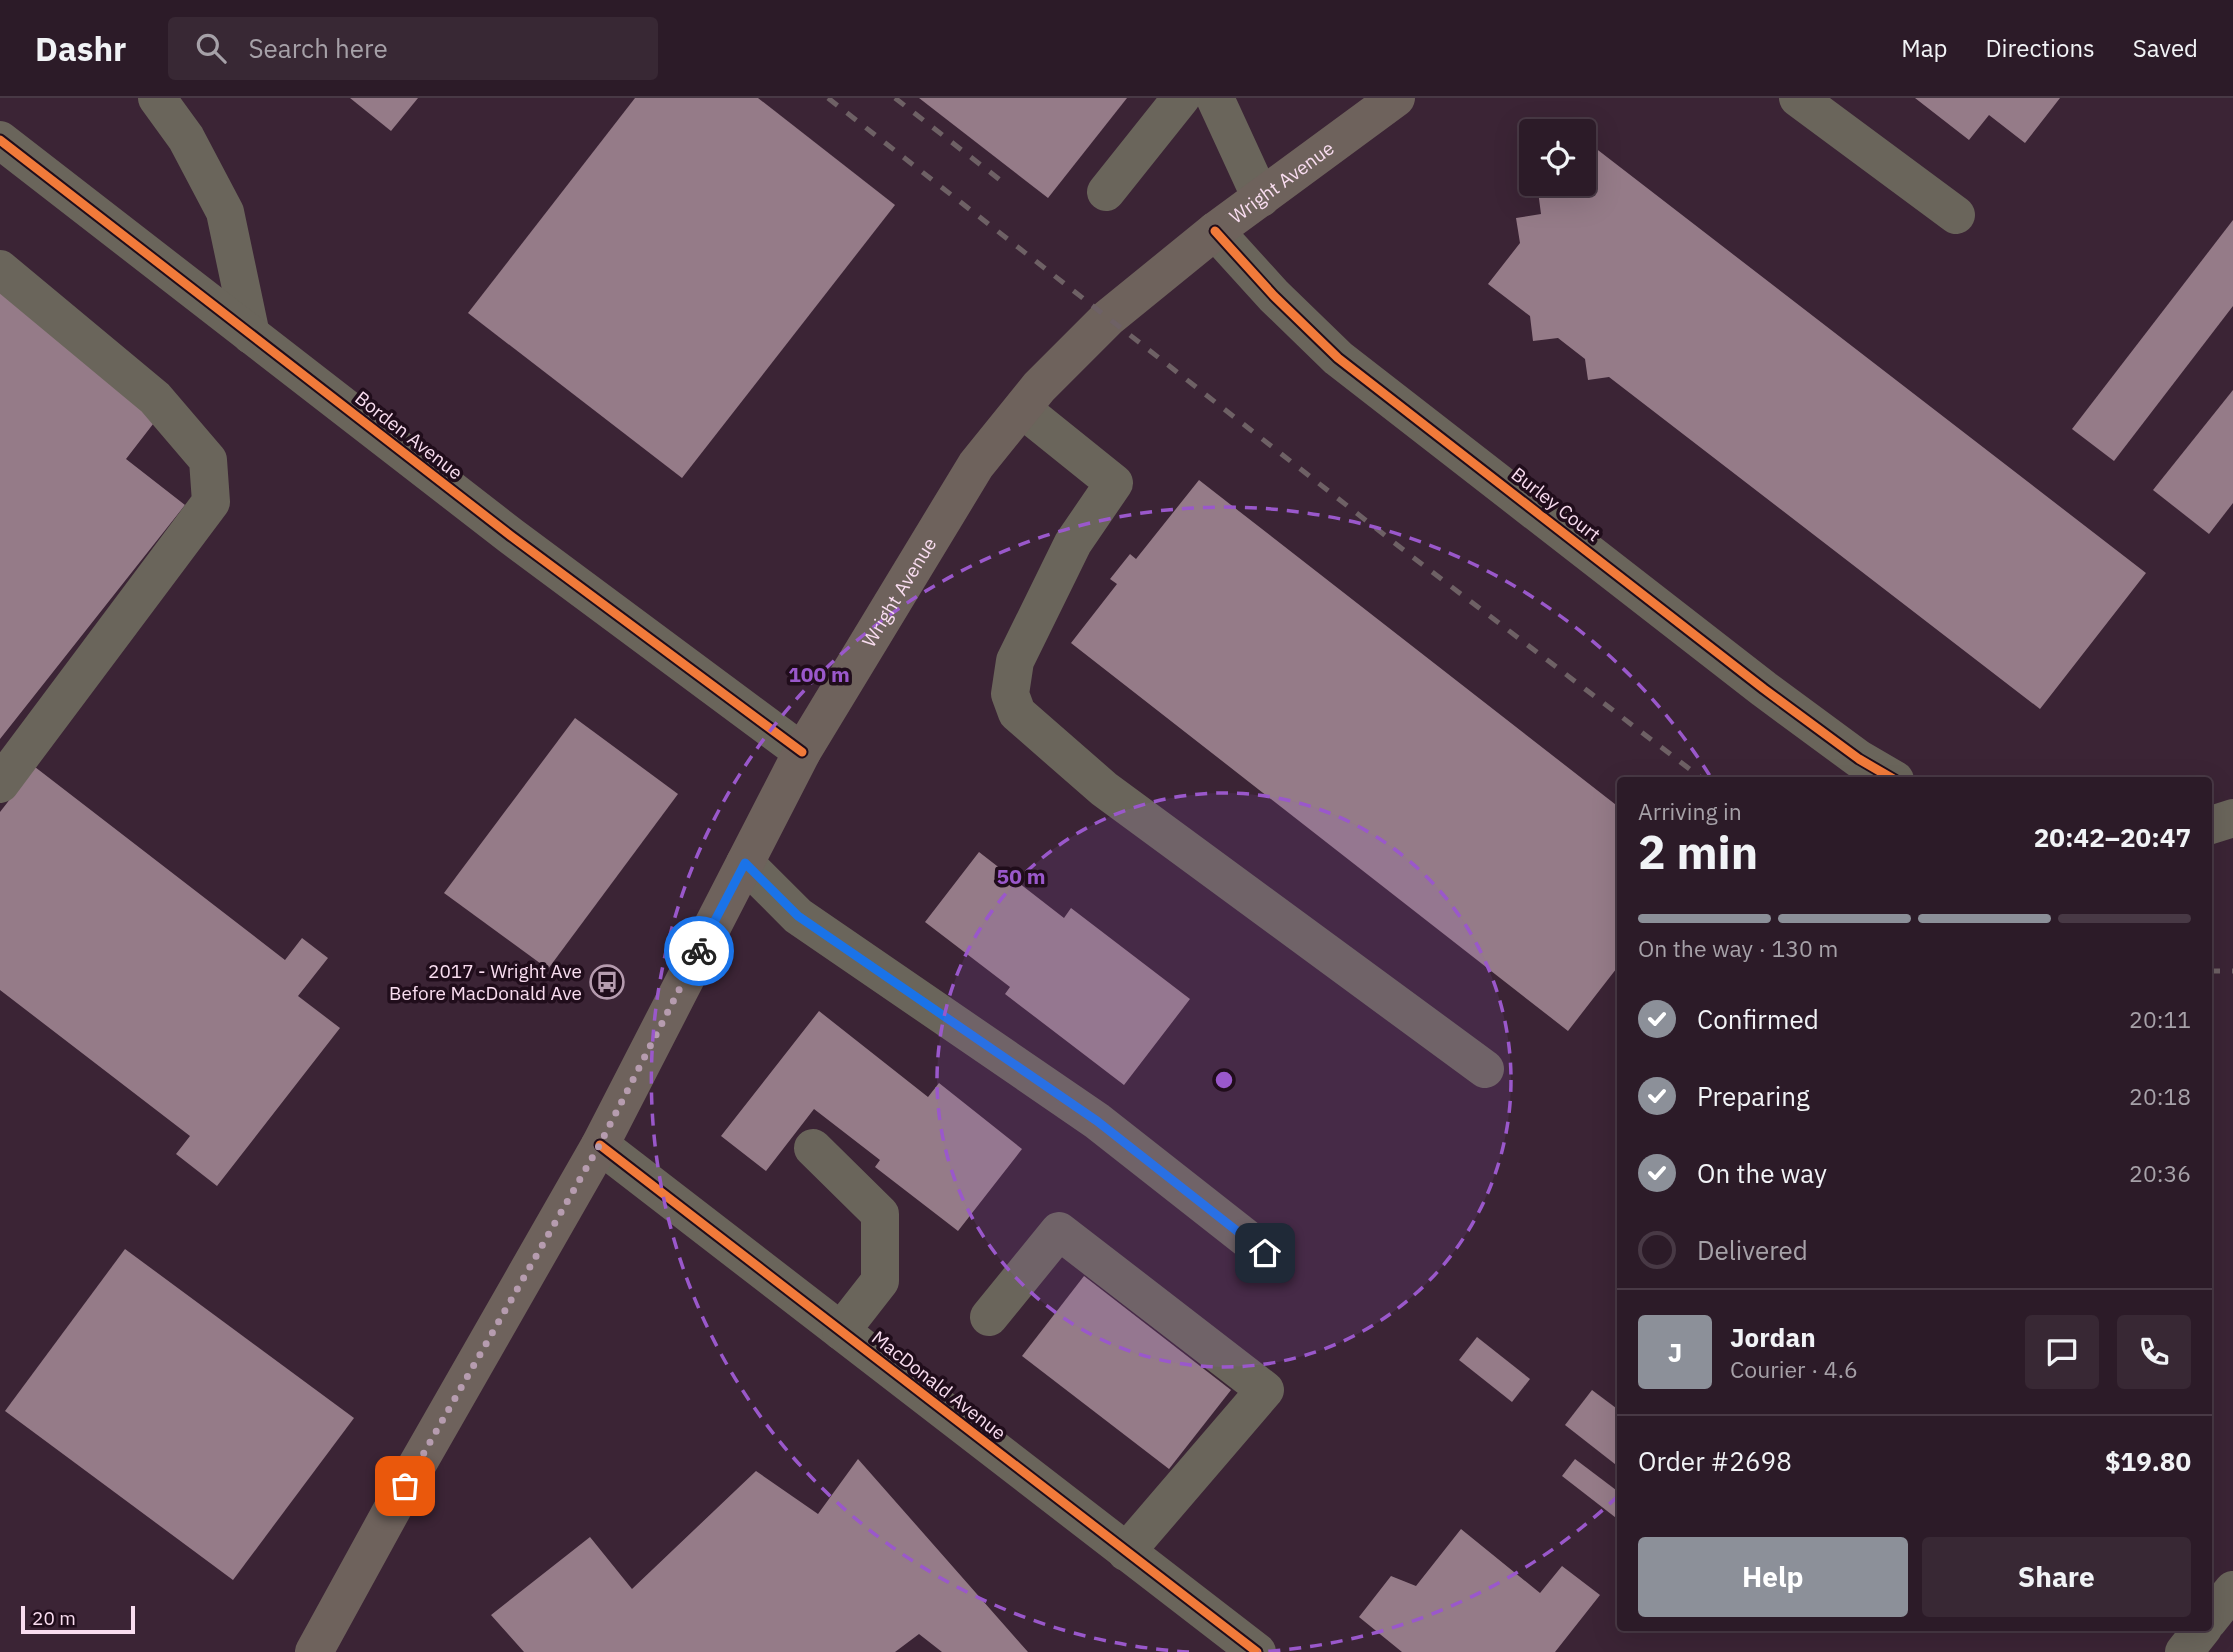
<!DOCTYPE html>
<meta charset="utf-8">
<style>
body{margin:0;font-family:"IBM Plex Sans",sans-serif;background:#382834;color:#f1f3f6;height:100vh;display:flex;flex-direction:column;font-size:26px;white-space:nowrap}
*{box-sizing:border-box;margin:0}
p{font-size:23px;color:#a6a1a8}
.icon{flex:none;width:38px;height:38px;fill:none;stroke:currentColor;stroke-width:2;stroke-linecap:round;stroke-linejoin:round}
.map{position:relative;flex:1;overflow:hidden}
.panel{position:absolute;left:1617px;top:679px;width:595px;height:854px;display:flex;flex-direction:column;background:#2c1b28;border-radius:7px;box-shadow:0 7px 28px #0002,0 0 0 2px #483945}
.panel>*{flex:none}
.fabs{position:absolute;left:1519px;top:21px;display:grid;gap:14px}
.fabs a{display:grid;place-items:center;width:77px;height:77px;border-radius:7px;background:#2c1b28;box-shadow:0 7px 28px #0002,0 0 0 2px #483945;font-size:35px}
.scale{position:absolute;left:21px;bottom:18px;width:114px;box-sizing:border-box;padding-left:7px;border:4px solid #f9ddf0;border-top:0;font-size:19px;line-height:24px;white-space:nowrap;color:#f9ddf0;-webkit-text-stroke:5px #200d1b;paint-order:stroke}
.pin{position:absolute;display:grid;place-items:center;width:60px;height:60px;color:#fff;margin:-30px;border-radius:14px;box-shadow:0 4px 10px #0006}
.courier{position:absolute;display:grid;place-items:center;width:70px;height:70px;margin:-35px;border:5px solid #1a73e8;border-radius:50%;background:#fff;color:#222;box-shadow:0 2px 9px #0007}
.headline em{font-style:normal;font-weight:700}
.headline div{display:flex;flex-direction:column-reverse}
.headline{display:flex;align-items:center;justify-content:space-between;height:119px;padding:0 21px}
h1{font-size:46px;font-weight:700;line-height:52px}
.bar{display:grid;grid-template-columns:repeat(4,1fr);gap:10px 7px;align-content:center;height:84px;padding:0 21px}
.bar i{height:9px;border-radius:5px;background:#483945}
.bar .on{background:#8c9099}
.bar p{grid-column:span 4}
.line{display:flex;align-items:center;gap:18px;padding:0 21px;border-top:2px solid #483945}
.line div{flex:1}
.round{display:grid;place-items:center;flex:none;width:74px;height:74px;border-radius:7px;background:#382834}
ol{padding:0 21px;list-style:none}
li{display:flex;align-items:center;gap:21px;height:77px}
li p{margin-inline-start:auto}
li .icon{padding:7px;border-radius:50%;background:#8c9099;color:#fff;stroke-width:4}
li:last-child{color:#a6a1a8}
li i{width:38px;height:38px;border:4px solid #483945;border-radius:50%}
.button{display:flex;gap:14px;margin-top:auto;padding:14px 21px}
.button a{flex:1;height:80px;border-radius:7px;background:#8c9099;color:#fff;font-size:28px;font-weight:700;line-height:80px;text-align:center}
.button a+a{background:#382834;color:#f1f3f6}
header{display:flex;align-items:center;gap:42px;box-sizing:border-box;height:98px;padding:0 35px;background:#2c1b28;border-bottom:2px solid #483945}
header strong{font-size:33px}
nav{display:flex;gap:38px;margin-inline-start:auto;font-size:24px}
.search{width:490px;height:63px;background:#382834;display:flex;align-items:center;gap:18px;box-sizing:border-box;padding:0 24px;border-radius:7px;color:#a6a1a8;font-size:26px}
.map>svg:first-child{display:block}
</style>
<header>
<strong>Dashr</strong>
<div class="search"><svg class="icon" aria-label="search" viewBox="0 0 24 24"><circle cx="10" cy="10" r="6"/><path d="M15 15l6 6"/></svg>Search here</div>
<nav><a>Map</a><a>Directions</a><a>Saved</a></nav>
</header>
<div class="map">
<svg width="2233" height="1554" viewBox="0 0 2233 1554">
<rect width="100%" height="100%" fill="#3b2435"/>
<g fill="#957b88">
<polygon points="350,0 418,0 391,33"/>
<polygon points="635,0 758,0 895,107 682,380 468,215"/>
<polygon points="919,0 1127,0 1048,100"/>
<polygon points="1915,0 2060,0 2025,45 1989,17 1969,42"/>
<polygon points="1594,49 2146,475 2040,611 1609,279 1588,282 1585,261 1558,240 1533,243 1530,218 1488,186 1520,145 1516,120 1541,116 1538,93 1562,89 1562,86 1584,86 1584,61"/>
<polygon points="2233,122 2233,208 2114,363 2072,331"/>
<polygon points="0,193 160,317 126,361 185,407 0,641"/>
<polygon points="2233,292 2233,405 2209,436 2153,392"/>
<polygon points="1199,382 1620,710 1620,866 1568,933 1071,545 1117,486 1110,481 1130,456 1136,461"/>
<polygon points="575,620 678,696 548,871 444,795"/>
<polygon points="35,669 285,862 302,840 328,860 298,898 340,930 217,1088 176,1056 190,1038 0,892 0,714"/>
<polygon points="979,754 1064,820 1071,810 1190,901 1124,987 1005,896 1010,889 925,824"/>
<polygon points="819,913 928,999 939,985 1022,1051 958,1133 875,1069 880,1062 814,1011 766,1073 721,1038"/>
<polygon points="125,1151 354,1320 233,1482 5,1313"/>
<polygon points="1084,1178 1231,1292 1169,1371 1022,1258"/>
<polygon points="1477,1239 1530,1281 1512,1304 1459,1262"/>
<polygon points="1592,1292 1620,1313 1620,1370 1565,1327"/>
<polygon points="858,1361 1028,1554 942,1554 919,1536 895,1554 524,1554 491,1517 590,1439 632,1491 756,1373 818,1416"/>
<polygon points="1575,1361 1620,1395 1620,1423 1562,1378"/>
<polygon points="1461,1431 1540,1495 1562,1468 1600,1497 1555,1554 1402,1554 1359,1519 1391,1478 1416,1488"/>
</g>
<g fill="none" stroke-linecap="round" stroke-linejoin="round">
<g stroke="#6a655b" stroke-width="38">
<polyline points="157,0 186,40 225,114 251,237"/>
<polyline points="1215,0 1261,100"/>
<polyline points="1798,0 1956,117"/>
<polyline points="0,42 511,438 802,654"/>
<polyline points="1106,94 1181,0"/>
<polyline points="1215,133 1274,198 1338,260 1764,591 1859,661 1895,682"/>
<polyline points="0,171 155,300 208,362 211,404 0,686"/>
<polyline points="1022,311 1114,385 1073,445 1015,563 1010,596 1017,615 1104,691 1485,971"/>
<polyline points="2208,728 2233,720"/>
<polyline points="745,765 798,818 1097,1023 1265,1155"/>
<polyline points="600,1047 1257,1554"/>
<polyline points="813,1050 880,1116 880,1183 841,1233"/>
<polyline points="989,1219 1059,1133 1265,1292 1126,1454"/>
<polyline points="2208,1523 2233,1492"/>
<polyline points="2184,1554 2203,1530"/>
</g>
<path stroke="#6e625c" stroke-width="38" id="s1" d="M314 1554 405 1388 600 1047 802 654 976 367 1039 289 1108 220 1215 133 1396 0"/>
<g stroke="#6e6165" stroke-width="5" stroke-dasharray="12 12" stroke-linecap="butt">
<polyline points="828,0 1410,457 1704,682"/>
<polyline points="895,0 1004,85"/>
<polyline points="2208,873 2233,873"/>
</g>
<defs>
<g id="cycleway">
<polyline points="0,42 511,438 802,654"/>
<polyline points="1215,133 1274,198 1338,260 1764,591 1859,661 1895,682"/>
<polyline points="600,1047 1257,1554"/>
</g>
</defs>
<use href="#cycleway" stroke="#200d1b" stroke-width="13"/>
<use href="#cycleway" stroke="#f17a3a" stroke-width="9"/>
</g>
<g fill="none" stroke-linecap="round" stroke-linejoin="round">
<polyline stroke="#b69caf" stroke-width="7" stroke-dasharray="0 12.6" points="405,1388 600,1046 699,853"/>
<polyline stroke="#1a73e8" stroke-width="9" points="699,853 745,765 798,818 1097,1023 1265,1155"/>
</g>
<circle cx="1224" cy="982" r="287" fill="#9a58cb" fill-opacity=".12"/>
<g fill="none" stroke="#9a58cb" stroke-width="3.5" stroke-dasharray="12 9">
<circle cx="1224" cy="982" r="287"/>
<path d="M1618 1398A573 573 0 0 1 1259 1554M1189 1554A573 573 0 1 1 1710 678"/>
</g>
<defs>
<symbol id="bus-ring" viewBox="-11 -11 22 22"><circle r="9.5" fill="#200d1b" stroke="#b69caf" stroke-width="1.5"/><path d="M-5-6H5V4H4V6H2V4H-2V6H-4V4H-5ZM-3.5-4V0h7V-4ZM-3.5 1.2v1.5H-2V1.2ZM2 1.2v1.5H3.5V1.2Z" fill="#b69caf"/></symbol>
</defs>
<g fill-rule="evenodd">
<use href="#bus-ring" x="588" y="865" width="38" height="38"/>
</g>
<g text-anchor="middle" stroke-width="7" stroke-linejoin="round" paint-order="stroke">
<g font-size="19" fill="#f9ddf0" stroke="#200d1b">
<text dy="7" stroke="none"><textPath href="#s1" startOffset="1778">Wright Avenue</textPath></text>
<text transform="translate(409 337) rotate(38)" y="7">Borden Avenue</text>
<text transform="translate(1556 406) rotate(38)" y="7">Burley Court</text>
<text dy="7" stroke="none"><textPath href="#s1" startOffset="1211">Wright Avenue</textPath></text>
<text transform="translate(939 1287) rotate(38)" y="7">MacDonald Avenue</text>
</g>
<g font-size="19" fill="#f9ddf0" stroke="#200d1b" text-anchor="end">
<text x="582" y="880">2017 - Wright Ave<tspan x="582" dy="22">Before MacDonald Ave</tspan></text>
</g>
</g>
<circle cx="1224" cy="982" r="10" fill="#9a58cb" stroke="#200d1b" stroke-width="3.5"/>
<g font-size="21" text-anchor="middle" font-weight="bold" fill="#9a58cb" stroke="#200d1b" stroke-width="7" stroke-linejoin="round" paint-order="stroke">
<text x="819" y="584">100 m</text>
<text x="1021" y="786">50 m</text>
</g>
</svg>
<div class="fabs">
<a><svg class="icon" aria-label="locate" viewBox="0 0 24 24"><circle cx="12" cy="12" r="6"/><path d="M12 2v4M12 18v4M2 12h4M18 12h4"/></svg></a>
</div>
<div class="scale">20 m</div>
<div class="pin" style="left:405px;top:1388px;background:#ea580c"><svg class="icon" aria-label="bag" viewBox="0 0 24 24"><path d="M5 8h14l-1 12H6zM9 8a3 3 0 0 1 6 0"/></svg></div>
<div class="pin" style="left:1265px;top:1155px;background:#1f2937"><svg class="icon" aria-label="home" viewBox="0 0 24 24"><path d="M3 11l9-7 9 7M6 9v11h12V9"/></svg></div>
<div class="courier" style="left:699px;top:853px"><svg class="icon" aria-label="bike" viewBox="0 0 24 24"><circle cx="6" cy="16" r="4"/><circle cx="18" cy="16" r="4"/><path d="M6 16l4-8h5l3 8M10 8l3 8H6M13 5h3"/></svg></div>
<section class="panel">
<div class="headline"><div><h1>2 min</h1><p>Arriving in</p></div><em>20:42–20:47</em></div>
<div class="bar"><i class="on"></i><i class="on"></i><i class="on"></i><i></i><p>On the way · 130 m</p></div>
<ol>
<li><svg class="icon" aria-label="check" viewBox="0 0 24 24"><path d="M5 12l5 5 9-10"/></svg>Confirmed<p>20:11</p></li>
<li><svg class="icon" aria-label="check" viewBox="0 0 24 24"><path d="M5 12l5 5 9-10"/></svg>Preparing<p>20:18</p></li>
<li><svg class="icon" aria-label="check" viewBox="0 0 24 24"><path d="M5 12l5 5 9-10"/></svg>On the way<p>20:36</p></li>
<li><i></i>Delivered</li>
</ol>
<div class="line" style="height:126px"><b class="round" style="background:#8c9099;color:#fff">J</b><div><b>Jordan</b><p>Courier · 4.6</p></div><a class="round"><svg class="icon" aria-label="chat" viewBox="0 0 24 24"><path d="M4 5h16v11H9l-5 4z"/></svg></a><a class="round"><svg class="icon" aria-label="phone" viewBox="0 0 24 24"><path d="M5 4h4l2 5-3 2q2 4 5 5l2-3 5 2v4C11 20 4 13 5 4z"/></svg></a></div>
<div class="line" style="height:91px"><div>Order #2698</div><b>$19.80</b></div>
<div class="button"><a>Help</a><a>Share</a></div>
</section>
</div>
